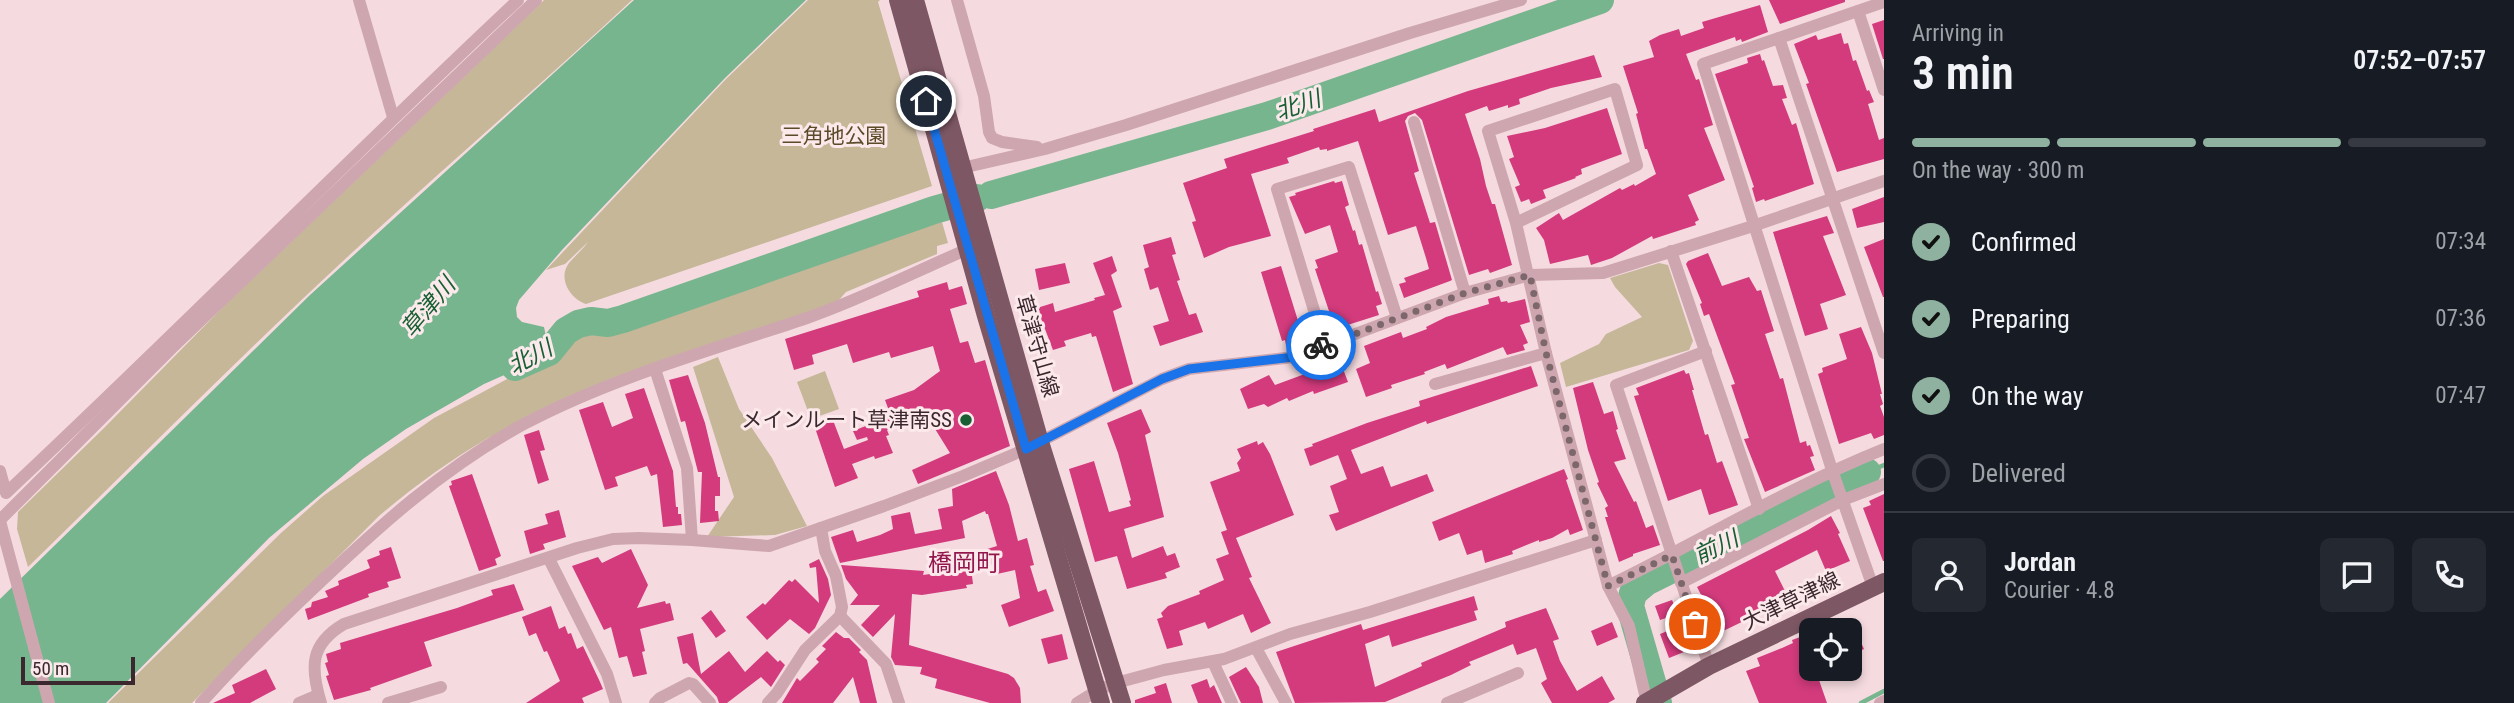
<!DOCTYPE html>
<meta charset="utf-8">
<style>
body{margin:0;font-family:"Roboto Condensed","Noto Sans JP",sans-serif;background:#242831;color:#f1f3f6;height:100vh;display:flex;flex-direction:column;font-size:26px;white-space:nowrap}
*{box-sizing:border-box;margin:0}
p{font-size:23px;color:#9ea1a6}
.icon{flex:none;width:38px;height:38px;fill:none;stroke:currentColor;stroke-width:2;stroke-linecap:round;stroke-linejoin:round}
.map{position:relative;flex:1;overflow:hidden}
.panel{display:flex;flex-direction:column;background:#171b24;width:630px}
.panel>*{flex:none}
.buttons{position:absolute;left:1799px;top:618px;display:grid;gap:14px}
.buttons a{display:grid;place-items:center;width:63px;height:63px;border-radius:10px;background:#171b24;box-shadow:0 4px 10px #0003;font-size:35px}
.scale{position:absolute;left:21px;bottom:18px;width:114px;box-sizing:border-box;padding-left:7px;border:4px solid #3a282e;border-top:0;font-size:19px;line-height:24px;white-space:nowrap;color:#3a282e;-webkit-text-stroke:5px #fce9eb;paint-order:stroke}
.pin{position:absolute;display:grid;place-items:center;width:60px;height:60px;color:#fff;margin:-30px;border:4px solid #fff;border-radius:50%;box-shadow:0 2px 7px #0007}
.courier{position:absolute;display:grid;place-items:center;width:70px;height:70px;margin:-35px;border:5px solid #1a73e8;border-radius:50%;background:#fff;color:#222;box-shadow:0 2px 9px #0007}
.head em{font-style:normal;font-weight:600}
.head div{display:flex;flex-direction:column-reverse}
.head{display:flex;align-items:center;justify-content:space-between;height:119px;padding:0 28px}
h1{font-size:46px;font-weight:600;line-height:52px}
.bar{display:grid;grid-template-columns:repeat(4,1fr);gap:10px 7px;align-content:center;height:84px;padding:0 28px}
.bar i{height:9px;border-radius:5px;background:#363941}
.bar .active{background:#8fb19f}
.bar p{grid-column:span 4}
.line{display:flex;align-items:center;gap:18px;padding:0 28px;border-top:2px solid #363941}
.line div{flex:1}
.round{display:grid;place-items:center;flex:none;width:74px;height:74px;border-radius:10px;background:#242831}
ol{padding:0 28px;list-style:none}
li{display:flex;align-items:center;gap:21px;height:77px}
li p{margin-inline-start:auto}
li .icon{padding:7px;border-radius:50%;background:#8fb19f;color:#111;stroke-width:4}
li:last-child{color:#9ea1a6}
li i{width:38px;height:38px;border:4px solid #363941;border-radius:50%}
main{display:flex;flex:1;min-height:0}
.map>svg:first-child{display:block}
</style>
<main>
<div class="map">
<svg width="1884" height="703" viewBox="0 0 1884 703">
<rect width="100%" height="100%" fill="#f5dbdf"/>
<g fill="#c6b799">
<path d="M544 0H632C545 81 455 158 368 238 251 345 141 457 28 567L17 529 18 512 104 428 228 302Z"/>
<path d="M808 0H880L878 2 932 186 586 304C571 299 557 279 569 263 575 256 583 249 588 242L565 264 546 270 726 79Z"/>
<path d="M942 222 948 243 937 246V254L846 292 838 301 488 438C449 461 413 487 379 516L192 703H108L281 533 323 496 434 418 524 370 557 355 570 334 584 328 612 329 888 237Z"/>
<polygon points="1659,263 1668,265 1693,341 1689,350 1566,387 1560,363 1599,344 1606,334 1642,317 1615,287 1610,278"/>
<polygon points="718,357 739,409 772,458 807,526 775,535 707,537 734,497 693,367"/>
<polygon points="825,371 839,409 811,419 797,382"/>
</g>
<polygon fill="#77b58e" points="634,0 806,0 725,78 562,250 519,300 516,308 517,317 522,322 544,327 550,355 484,384 406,429 363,459 269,538 106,703 0,703 0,599 310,295"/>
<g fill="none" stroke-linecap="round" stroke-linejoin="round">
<g stroke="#77b58e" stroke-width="4.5">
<polyline points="1867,472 1884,465"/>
<polyline points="1861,703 1884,691"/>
</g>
<g stroke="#77b58e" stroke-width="28">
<polyline points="991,195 1267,116 1600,0"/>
<polyline points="515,367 549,352 566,331 578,324 591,321 608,323 623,319 934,210 977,198"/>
<polyline points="1658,703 1630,606 1633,593 1646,582 1867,472"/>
</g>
</g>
<g fill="#d33b7d">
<polygon points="1769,0 1845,0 1845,2 1780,24"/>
<polygon points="1760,5 1768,32 1742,42 1741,39 1736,41 1735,37 1686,54 1696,80 1699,79 1713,125 1704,128 1725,180 1688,195 1699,220 1695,222 1696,225 1653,239 1652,236 1612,258 1591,265 1588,255 1550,264 1544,240 1536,228 1559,213 1563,220 1620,188 1622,190 1634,184 1635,186 1656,174 1647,149 1645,149 1636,114 1638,113 1623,66 1654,57 1649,41 1660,35 1679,29 1681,36 1704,28 1702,22"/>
<polygon points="1884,20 1884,59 1883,59 1872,24"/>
<polygon points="1841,33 1844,44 1848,43 1853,61 1856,60 1867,91 1869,90 1874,102 1868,104 1879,140 1884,138 1884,159 1837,172 1806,84 1809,83 1794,44 1816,35 1818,40"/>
<polygon points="1760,54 1762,61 1764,60 1773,86 1783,85 1787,98 1782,99 1792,125 1796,123 1814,184 1765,201 1764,199 1756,202 1752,188 1754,187 1715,74 1748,63 1747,58"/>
<polygon points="1594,55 1602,77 1551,88 1519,99 1520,104 1508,108 1508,105 1489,111 1487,106 1465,114 1480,159 1486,186 1492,204 1495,204 1512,265 1490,273 1488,269 1469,275 1422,120 1415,113 1408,116 1405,121 1419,171 1414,173 1430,223 1435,222 1452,280 1450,281 1404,298 1399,284 1406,282 1404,278 1429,269 1426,258 1416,226 1388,235 1358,141 1327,151 1327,149 1320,150 1319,147 1287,158 1289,163 1251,174 1271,236 1229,247 1204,258 1192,222 1196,221 1183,183 1227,168 1224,159 1314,131 1313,129 1375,109 1379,122 1468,91"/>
<polygon points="1607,108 1622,154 1581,169 1582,174 1575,177 1576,178 1543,190 1546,198 1531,204 1529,199 1521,202 1515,187 1520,185 1509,159 1514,157 1507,136 1545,128"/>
<polygon points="1334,181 1335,183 1342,181 1349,205 1345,207 1353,231 1355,230 1359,245 1362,244 1376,292 1378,291 1382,304 1376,306 1379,315 1335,329 1315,269 1318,268 1315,260 1338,252 1330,225 1305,234 1289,197 1296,195 1295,193"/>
<polygon points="1884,197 1884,222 1857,228 1852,209"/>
<polygon points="1827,216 1834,233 1823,236 1846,295 1820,304 1828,329 1805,336 1773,232"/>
<polygon points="1171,237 1176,254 1172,255 1180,280 1177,281 1189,315 1196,313 1203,332 1160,346 1153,326 1169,321 1158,287 1150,290 1144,269 1149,267 1143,245"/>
<polygon points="1884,239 1884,297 1883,297 1864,247"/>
<polygon points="1708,253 1722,286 1749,277 1757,291 1761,290 1774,331 1765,334 1780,379 1783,378 1800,443 1806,441 1807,446 1810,445 1814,456 1810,457 1815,470 1765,492 1744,439 1749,438 1731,385 1735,384 1709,314 1704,316 1700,304 1702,303 1686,264 1688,261"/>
<polygon points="1112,256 1117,271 1111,275 1122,307 1113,311 1133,384 1113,392 1096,336 1092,337 1091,333 1064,341 1066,346 1053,350 1037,308 1053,303 1055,312 1095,300 1094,298 1105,295 1093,263"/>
<polygon points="1065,263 1070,283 1039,290 1035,269"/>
<polygon points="1281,266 1304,340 1286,345 1285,340 1282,341 1261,272"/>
<polygon points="947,282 949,290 962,286 967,304 950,309 960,343 968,341 975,363 985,360 1010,446 918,484 912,470 950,453 927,416 887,430 889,435 886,436 893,453 875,459 874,456 852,464 858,478 835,487 813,422 831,415 844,449 868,440 867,437 857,440 853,431 891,416 885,400 914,390 940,371 933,346 891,358 889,352 853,363 847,344 812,355 814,364 794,370 785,339 919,297 917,291"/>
<polygon points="1499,296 1501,302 1507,301 1508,303 1525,299 1530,322 1520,325 1528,343 1523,345 1525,350 1507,355 1503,347 1447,369 1445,364 1424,372 1425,374 1391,385 1392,388 1366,397 1356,369 1370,363 1364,346 1401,332 1403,338 1427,329 1426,327 1446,317 1489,304 1488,299"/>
<polygon points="1861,327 1872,353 1882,394 1880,394 1883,404 1880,406 1884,417 1884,435 1874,439 1871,433 1839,444 1818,374 1823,372 1822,368 1847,359 1839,334"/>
<polygon points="1340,361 1348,382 1314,394 1313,391 1289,401 1287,398 1268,407 1264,404 1248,409 1240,389 1269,375 1275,385"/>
<polygon points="1531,366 1538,386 1427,424 1426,421 1351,450 1361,474 1383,466 1391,487 1427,474 1434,491 1336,531 1329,515 1339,512 1330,486 1347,479 1338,455 1310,466 1304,449 1313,446 1312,444 1367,423 1420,406 1419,401"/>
<polygon points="1684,370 1686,374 1689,373 1694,390 1692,390 1705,435 1708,434 1717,463 1722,461 1738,505 1709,515 1701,489 1668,501 1634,396 1639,395 1636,388"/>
<polygon points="688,375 705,423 718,477 720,477 720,496 715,496 715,511 718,511 719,521 700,523 702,472 698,472 685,421 681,422 669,380"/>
<polygon points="1593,382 1604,414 1613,411 1618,429 1616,430 1626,459 1614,462 1634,502 1636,501 1646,528 1653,525 1660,545 1633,554 1633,556 1619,562 1605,517 1608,517 1605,508 1608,506 1597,483 1599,482 1588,450 1573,388"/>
<polygon points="644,388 673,471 676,507 678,507 678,514 681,514 682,525 663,527 657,474 651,476 647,466 615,477 618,486 605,490 579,410 603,402 612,427 633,418 625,394"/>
<polygon points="1141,409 1151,432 1145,435 1164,517 1124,529 1132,558 1163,546 1167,556 1175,553 1180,567 1165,573 1167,578 1127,589 1117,556 1095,562 1069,469 1094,461 1109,512 1131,506 1129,501 1131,500 1118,453 1107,423"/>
<polygon points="539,430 545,450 540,451 549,480 538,484 524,435"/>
<polygon points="1257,441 1258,445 1263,442 1270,454 1294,515 1236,538 1252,577 1249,578 1271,623 1251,633 1243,614 1208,629 1205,622 1179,631 1183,645 1167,649 1157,619 1163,617 1161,613 1168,606 1200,594 1199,591 1224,580 1216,559 1229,554 1221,532 1227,530 1210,482 1240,471 1237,463 1241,458 1237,449"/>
<polygon points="1564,469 1568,479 1566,480 1583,530 1570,535 1568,529 1552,538 1539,542 1539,540 1512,551 1513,554 1485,563 1482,550 1467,555 1459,533 1439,541 1432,522"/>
<polygon points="996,471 1009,505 1018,541 1027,538 1034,565 1030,566 1038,592 1046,589 1054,611 1009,627 1001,605 1020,598 1015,570 997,574 994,564 988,565 984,550 997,546 988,514 986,514 985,511 962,521 965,538 840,563 831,537 853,530 857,542 880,535 893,529 891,516 910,512 915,534 942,529 938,509 953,506 952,489"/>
<polygon points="472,474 501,556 495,559 497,565 479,571 449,486 452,485 451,481"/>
<polygon points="1884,494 1884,561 1883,561 1863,508 1871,505 1869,501"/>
<polygon points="559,510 566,537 543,544 545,549 530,554 524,531 548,524 545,514"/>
<polygon points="1831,516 1840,533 1838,534 1850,561 1826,571 1817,550 1775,571 1789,599 1717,634 1706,614 1710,612 1697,587 1808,530"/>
<polygon points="391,547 401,578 387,582 389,587 368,594 369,597 308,620 305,609 311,607 312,602 328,597 325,591 339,585 338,581 370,568 367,560 380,555 379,551"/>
<polygon points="631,549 648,585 637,608 665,601 666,604 670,603 674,620 640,629 645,651 642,652 647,674 633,677 627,656 619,658 611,627 604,630 572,566 598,557 602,563"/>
<polygon points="819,559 828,579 831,595 815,628 809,634 790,619 767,640 746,617 763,603 765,605 789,580 792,582 795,579 819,603 816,567 810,568 809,564"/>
<polygon points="841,565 924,571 923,575 971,568 973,584 966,585 967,588 922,595 912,594 909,645 1008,674 1014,678 1020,688 1021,703 990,703 935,688 937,679 920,674 922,667 895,665 891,657 895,614 873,637 861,625 880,605 850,605 858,595 846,579"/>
<polygon points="514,584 524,610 424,642 432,666 370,688 371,690 334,700 326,676 329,675 325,663 328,662 326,654 341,649 340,643 457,608 493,595 491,590"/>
<polygon points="1474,596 1478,610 1474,611 1477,620 1392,647 1389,635 1365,644 1375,687 1422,666 1421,663 1506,627 1505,622 1546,608 1559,639 1553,641 1560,661 1577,691 1602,676 1615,699 1608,703 1552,703 1541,683 1547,679 1536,648 1517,655 1513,644 1469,662 1471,665 1451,675 1385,702 1295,703 1276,652 1361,624 1363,630"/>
<polygon points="1672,600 1678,614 1660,620 1655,606"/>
<polygon points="551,606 559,629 565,626 568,634 571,633 577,649 583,646 600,682 603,689 582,698 584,703 526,703 560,681 547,651 544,652 536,633 529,636 522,617"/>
<polygon points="711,610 726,631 716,638 701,618"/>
<polygon points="1850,619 1864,649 1850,656"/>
<polygon points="1612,622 1618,637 1597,646 1591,631"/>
<polygon points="1675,628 1684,652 1669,658 1660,634"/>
<polygon points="836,632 844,638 849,638 861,650 859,652 867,660 877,703 860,703 853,677 833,703 782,703 797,678 800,681 819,662 816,659 826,649 822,646"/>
<polygon points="693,633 701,674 729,651 745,672 767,651 778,662 780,660 785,665 771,687 761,677 727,703 719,703 717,697 687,663 683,664 677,637"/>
<polygon points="1062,634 1068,659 1048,664 1041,639"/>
<polygon points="1803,636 1811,655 1811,668 1843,668 1819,680 1827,703 1759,703 1746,671 1760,666 1757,658 1782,648 1793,643 1792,640"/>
<polygon points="1246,667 1259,687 1263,703 1241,703 1229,677"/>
<polygon points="266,669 276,689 250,703 213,703 235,693 232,685"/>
<polygon points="1207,679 1210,688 1214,685 1222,703 1198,703 1191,685"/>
<polygon points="1166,683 1172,703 1135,703 1135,700 1156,693 1154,687"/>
</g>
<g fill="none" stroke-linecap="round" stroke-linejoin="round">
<g stroke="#cea6af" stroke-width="12">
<polyline points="359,0 393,117"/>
<polyline points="957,0 984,96 989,132 992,138 1002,142 1037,147"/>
<polyline points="1858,11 1884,90"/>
<polyline points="1779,38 1884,353"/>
<polyline points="1414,122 1465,293"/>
<polyline points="962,168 1045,149 1126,125 1410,33 1521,0"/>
<polyline points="1516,223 1637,165 1615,89 1488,131 1516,223 1546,353 1608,586 1629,626 1647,703"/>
<polyline points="1671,251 1759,509"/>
<polyline points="1324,343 1277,189 1349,167 1397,318"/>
<polyline points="1706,351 1616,385 1709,666"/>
<polyline points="655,369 687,468 692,540"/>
<polyline points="1435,384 1546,353"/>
<path d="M0 471 6 493C179 331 345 162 518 0"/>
<polyline points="0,520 172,348 536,0"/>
<polyline points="0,521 49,703"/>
<polyline points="549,559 607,674 616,703"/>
<polyline points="1681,583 1843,500 1884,484"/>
<path d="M1608 586C1701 541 1789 487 1884 449"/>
<polyline points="1873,587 1832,470 1703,64 1884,2"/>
<polyline points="840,616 886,664 899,703"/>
<polyline points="1256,648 1286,703"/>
<polyline points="1213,662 1232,703"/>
<path d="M201 703C236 664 274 626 312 590 378 527 444 467 524 424 613 377 712 350 807 318 862 299 914 272 968 249"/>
<polyline points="299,703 318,695"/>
<path d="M321 703C310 667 310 644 344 624L577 548 613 539 639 538 692 540 769 546 884 506 963 476 1026 449 1162 379 1189 369 1294 357 1324 343 1339 340 1465 293 1530 275 1603 273 1753 226 1884 181"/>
<polyline points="388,703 441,687"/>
<polyline points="655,703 660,698 689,683 693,684 710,703"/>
<polyline points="768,703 777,693 805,650 840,616 842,607 836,576 825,551 821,528"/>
<polyline points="1077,703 1098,690 1116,683 1164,670 1224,659 1290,634 1370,612 1596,540"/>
<polyline points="1447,703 1518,673"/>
<polyline points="1880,703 1884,701"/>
</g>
<g stroke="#7d5764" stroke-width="18">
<polyline points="898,0 986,316 1101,703"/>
<polyline points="915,0 1040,442 1122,703"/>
<polyline points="1645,703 1709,666 1884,582"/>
</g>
</g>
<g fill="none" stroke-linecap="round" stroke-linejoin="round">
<polyline stroke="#7b676c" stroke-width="7" stroke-dasharray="0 12.6" points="1321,345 1339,340 1465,293 1530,275 1546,353 1608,586 1672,555 1695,624"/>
<polyline stroke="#1a73e8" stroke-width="9" points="926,101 1026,449 1162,379 1189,369 1294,357 1321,345"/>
</g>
<circle fill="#186034" stroke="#fce9eb" stroke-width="2.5" cx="966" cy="420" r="7"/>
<g text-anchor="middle" stroke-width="6" stroke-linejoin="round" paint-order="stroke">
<g font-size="21" fill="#5b4b28" stroke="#fce9eb">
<text x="834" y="143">三角地公園</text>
</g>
<g font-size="21" fill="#3a282e" stroke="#fce9eb">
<text transform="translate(1037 346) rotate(74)" y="7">草津守山線</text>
<text transform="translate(1791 601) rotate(-26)" y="7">大津草津線</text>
</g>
<g font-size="21" fill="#3a282e" stroke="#fce9eb" text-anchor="end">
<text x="952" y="427">メインルート草津南SS</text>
</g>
<g font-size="23" font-style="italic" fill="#186034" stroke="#fce9eb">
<text transform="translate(1298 105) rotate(-19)" y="8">北川</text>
<text transform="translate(428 307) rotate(-50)" y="8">草津川</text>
<text transform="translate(530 357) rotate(-28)" y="8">北川</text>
<text transform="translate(1716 547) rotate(-26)" y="8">前川</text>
</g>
<g font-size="24" fill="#92174d" stroke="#fce9eb">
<text x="964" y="571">橋岡町</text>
</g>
</g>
</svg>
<div class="buttons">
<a><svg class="icon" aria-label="locate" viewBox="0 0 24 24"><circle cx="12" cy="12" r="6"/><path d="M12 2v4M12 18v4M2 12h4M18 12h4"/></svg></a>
</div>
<div class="scale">50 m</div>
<div class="pin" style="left:1695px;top:624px;background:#ea580c"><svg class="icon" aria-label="bag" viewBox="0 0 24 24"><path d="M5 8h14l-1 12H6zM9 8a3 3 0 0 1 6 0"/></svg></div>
<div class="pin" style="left:926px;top:101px;background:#1f2937"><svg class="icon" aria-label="home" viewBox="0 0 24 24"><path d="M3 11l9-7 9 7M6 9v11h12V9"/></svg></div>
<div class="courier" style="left:1321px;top:345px"><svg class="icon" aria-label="bike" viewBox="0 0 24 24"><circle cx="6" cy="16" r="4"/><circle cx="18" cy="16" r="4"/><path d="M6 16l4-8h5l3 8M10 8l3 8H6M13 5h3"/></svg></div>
</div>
<section class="panel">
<div class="head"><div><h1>3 min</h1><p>Arriving in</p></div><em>07:52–07:57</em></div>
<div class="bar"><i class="active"></i><i class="active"></i><i class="active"></i><i></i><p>On the way · 300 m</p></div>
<ol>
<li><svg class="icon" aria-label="check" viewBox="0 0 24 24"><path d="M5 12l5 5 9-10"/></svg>Confirmed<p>07:34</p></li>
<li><svg class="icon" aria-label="check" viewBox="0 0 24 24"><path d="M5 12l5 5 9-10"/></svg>Preparing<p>07:36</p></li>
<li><svg class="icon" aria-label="check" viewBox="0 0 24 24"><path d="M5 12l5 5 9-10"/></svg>On the way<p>07:47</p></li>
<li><i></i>Delivered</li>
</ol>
<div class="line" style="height:126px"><a class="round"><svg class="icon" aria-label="person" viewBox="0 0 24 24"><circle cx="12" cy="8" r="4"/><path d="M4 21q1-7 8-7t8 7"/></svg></a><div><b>Jordan</b><p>Courier · 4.8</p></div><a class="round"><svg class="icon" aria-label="chat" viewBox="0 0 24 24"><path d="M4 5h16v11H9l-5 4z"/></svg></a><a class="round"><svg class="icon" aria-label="phone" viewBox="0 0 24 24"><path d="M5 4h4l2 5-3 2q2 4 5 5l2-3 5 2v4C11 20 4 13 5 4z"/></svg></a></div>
</section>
</main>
